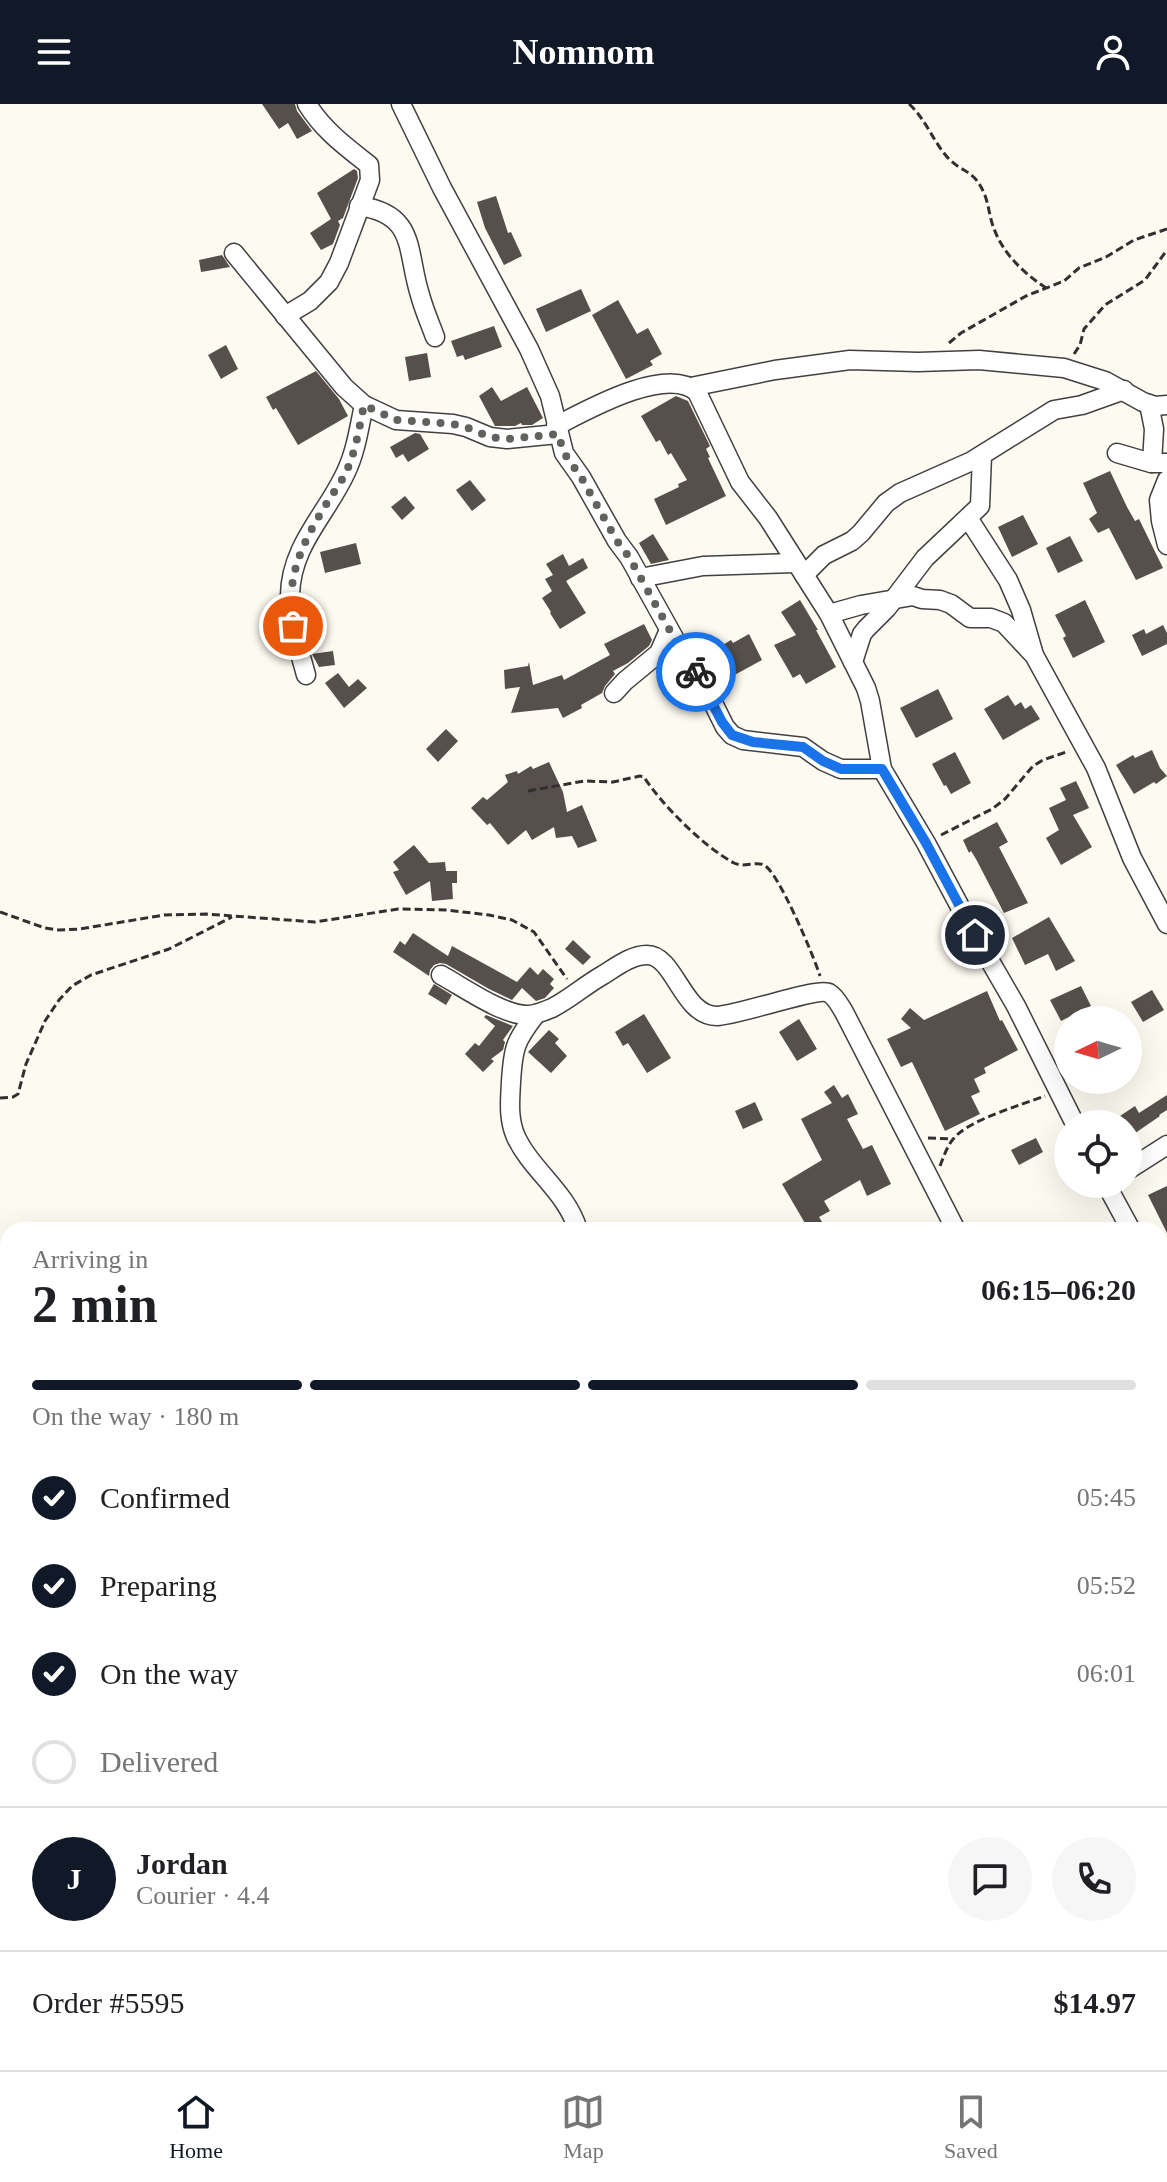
<!DOCTYPE html>
<meta charset="utf-8">
<style>
body{margin:0;font-family:"Times New Roman",serif;background:#f6f6f6;color:#202124;height:100vh;display:flex;flex-direction:column;font-size:30px;white-space:nowrap}
*{box-sizing:border-box;margin:0}
p{font-size:26px;color:#757577}
.icon{flex:none;width:44px;height:44px;fill:none;stroke:currentColor;stroke-width:2;stroke-linecap:round;stroke-linejoin:round}
.map{position:relative;flex:1;overflow:hidden}
.details{position:absolute;left:0px;top:1118px;width:1168px;height:848px;display:flex;flex-direction:column;background:#fff;border-radius:24px 24px 0 0;box-shadow:0 8px 32px #0002}
.details>*{flex:none}
.needle{width:52px;rotate:265deg}
.fabs{position:absolute;left:1054px;top:902px;display:grid;gap:16px}
.fabs a{display:grid;place-items:center;width:88px;height:88px;border-radius:50%;background:#fff;box-shadow:0 8px 32px #0002;font-size:40px}
.pin{position:absolute;display:grid;place-items:center;width:68px;height:68px;color:#fff;margin:-34px;border:4px solid #fff;border-radius:50%;box-shadow:0 2px 8px #0007}
.courier{position:absolute;display:grid;place-items:center;width:80px;height:80px;margin:-40px;border:6px solid #1a73e8;border-radius:50%;background:#fff;color:#222;box-shadow:0 2px 10px #0007}
.headline em{font-style:normal;font-weight:700}
.headline div{display:flex;flex-direction:column-reverse}
.headline{display:flex;align-items:center;justify-content:space-between;height:136px;padding:0 32px}
h1{font-size:52px;font-weight:700;line-height:60px}
.bar{display:grid;grid-template-columns:repeat(4,1fr);gap:12px 8px;align-content:center;height:96px;padding:0 32px}
.bar i{height:10px;border-radius:6px;background:#e0e0e0}
.bar .active{background:#111827}
.bar p{grid-column:span 4}
.line{display:flex;align-items:center;gap:20px;padding:0 32px;border-top:2px solid #e0e0e0}
.line div{flex:1}
.round{display:grid;place-items:center;flex:none;width:84px;height:84px;border-radius:42px;background:#f6f6f6}
ol{padding:0 32px;list-style:none}
li{display:flex;align-items:center;gap:24px;height:88px}
li p{margin-inline-start:auto}
li .icon{padding:8px;border-radius:50%;background:#111827;color:#fff;stroke-width:4}
li:last-child{color:#757577}
li i{width:44px;height:44px;border:4px solid #e0e0e0;border-radius:50%}
header{display:flex;justify-content:space-between;align-items:center;height:104px;padding:0 32px;background:#111827;color:#fff;font-size:36px;font-weight:700}
.menu{display:flex;justify-content:space-around;align-items:center;height:112px;border-top:2px solid #e0e0e0;background:#fff;font-size:22px;color:#757577}
.menu a{display:grid;justify-items:center;gap:4px}
.menu .active{color:#111827}
.map>svg:first-child{display:block}
</style>
<header><svg class="icon" aria-label="menu" viewBox="0 0 24 24"><path d="M4 6h16M4 12h16M4 18h16"/></svg>Nomnom<svg class="icon" aria-label="person" viewBox="0 0 24 24"><circle cx="12" cy="8" r="4"/><path d="M4 21q1-7 8-7t8 7"/></svg></header>
<div class="map">
<svg width="1167" height="1966" viewBox="0 0 1167 1966">
<rect width="100%" height="100%" fill="#fdfaf1"/>
<g fill="#564f4c">
<polygon points="262,0 295,0 297,7 312,27 297,35 288,19 279,25"/>
<polygon points="354,65 357,67 358,74 343,114 338,117 340,121 333,140 321,146 310,129 331,115 317,89"/>
<polygon points="496,92 508,129 511,128 522,152 504,161 485,124 477,98"/>
<polygon points="222,151 230,163 201,168 199,156"/>
<polygon points="581,185 591,207 546,228 536,205"/>
<polygon points="618,196 637,230 648,224 662,250 650,257 653,261 626,275 592,211"/>
<polygon points="494,222 502,243 465,256 463,251 457,253 451,237"/>
<polygon points="226,241 238,265 221,275 208,251"/>
<polygon points="427,249 431,273 409,277 405,253"/>
<polygon points="316,267 339,295 348,312 298,341 276,304 273,306 266,293"/>
<polygon points="492,283 501,297 527,283 543,314 532,321 522,321 521,319 515,322 495,322 479,292"/>
<polygon points="676,292 688,297 710,342 706,345 710,353 708,354 726,392 666,421 654,395 679,383 678,380 687,376 671,349 668,351 660,336 656,338 641,312"/>
<polygon points="415,329 420,330 429,345 408,358 403,350 396,354 390,343"/>
<polygon points="1110,367 1127,403 1135,417 1139,415 1163,464 1136,476 1109,424 1098,429 1089,415 1097,409 1083,379"/>
<polygon points="470,376 486,396 472,407 456,386"/>
<polygon points="405,392 415,404 402,416 391,403"/>
<polygon points="1023,411 1038,440 1012,453 998,423"/>
<polygon points="653,430 669,456 651,460 639,439"/>
<polygon points="1070,432 1083,457 1058,469 1046,444"/>
<polygon points="356,439 361,460 325,469 320,448"/>
<polygon points="563,450 569,462 583,454 588,464 566,477 586,509 560,525 550,509 551,508 542,494 552,487 545,475 553,471 546,460"/>
<polygon points="800,496 818,526 816,526 836,563 806,580 800,570 793,574 774,541 796,531 781,508"/>
<polygon points="1085,496 1105,538 1073,554 1063,534 1066,532 1055,511"/>
<polygon points="644,520 652,536 649,542 628,559 613,567 615,570 605,582 602,589 581,601 582,604 563,614 558,604 511,609 520,583 505,585 504,566 528,562 529,558 533,581 562,571 564,576 610,551 604,540"/>
<polygon points="1163,521 1167,529 1167,540 1142,552 1132,531 1144,525 1146,530"/>
<polygon points="749,530 762,556 729,574 716,579 697,548 719,538 721,542 731,536 733,539"/>
<polygon points="333,547 335,561 319,563 312,550"/>
<polygon points="338,569 349,583 358,575 367,584 344,604 325,579"/>
<polygon points="938,585 953,615 916,634 900,604"/>
<polygon points="1008,591 1015,602 1021,598 1025,605 1031,601 1040,615 1003,636 984,605"/>
<polygon points="446,625 458,637 438,658 426,645"/>
<polygon points="1152,646 1160,664 1167,672 1156,680 1154,678 1134,690 1116,661 1133,651 1135,654"/>
<polygon points="955,648 971,679 951,690 946,681 944,682 932,660"/>
<polygon points="549,658 563,688 567,708 582,701 597,737 578,744 572,732 556,734 554,723 532,736 526,726 508,741 490,719 487,721 471,704 483,693 487,696 508,678 505,671 517,667 518,670 531,662 533,665"/>
<polygon points="1076,677 1089,704 1073,711 1092,743 1061,761 1046,734 1059,726 1049,704 1066,696 1060,684"/>
<polygon points="997,718 1008,738 999,743 1028,799 1004,809 976,755 971,747 969,749 963,736"/>
<polygon points="414,741 429,759 445,758 446,767 457,767 457,779 452,779 453,795 432,797 430,777 406,791 393,768 399,766 393,758"/>
<polygon points="1049,813 1075,857 1056,867 1048,850 1025,861 1012,834"/>
<polygon points="413,829 448,852 452,842 517,878 530,863 538,871 543,865 554,875 550,880 554,884 545,894 536,897 522,884 512,896 489,885 446,860 440,859 434,861 430,866 429,872 393,848 400,837 405,841"/>
<polygon points="573,836 591,853 583,861 565,845"/>
<polygon points="434,880 452,891 446,901 428,890"/>
<polygon points="1081,882 1091,902 1061,917 1050,896"/>
<polygon points="1152,886 1164,906 1143,918 1131,898"/>
<polygon points="987,887 1000,917 1002,916 1018,946 984,964 986,969 974,975 980,988 971,992 980,1010 945,1027 912,958 901,963 887,935 911,924 901,915 910,904 924,916"/>
<polygon points="644,910 671,954 647,969 628,939 623,942 615,928"/>
<polygon points="486,911 513,922 503,936 505,938 503,946 491,955 494,957 483,968 465,950 475,939 479,942 495,922 484,913"/>
<polygon points="799,915 817,945 797,957 779,928"/>
<polygon points="549,926 559,935 555,939 567,952 551,969 528,948"/>
<polygon points="834,981 842,994 848,990 858,1010 847,1015 863,1045 872,1041 891,1080 867,1092 860,1076 824,1097 830,1107 819,1113 827,1126 809,1126 782,1080 822,1056 801,1015 832,999 824,988"/>
<polygon points="1167,991 1167,1006 1159,1011 1160,1012 1128,1034 1128,1020 1108,1020 1135,1002 1139,1009"/>
<polygon points="755,998 763,1016 743,1025 735,1007"/>
<polygon points="1036,1034 1043,1048 1019,1061 1011,1046"/>
<polygon points="1167,1082 1167,1129 1148,1091"/>
</g>
<g fill="none" stroke-linecap="round" stroke-linejoin="round">
<defs>
<g id="minor">
<polyline points="401,0 442,84 529,245 550,292 564,349 581,373 617,437 629,453 678,541 710,593 725,623 732,631 743,636 803,643 823,657 841,665 882,665"/>
<path d="M359 102C417 110 406 147 420 191 424 206 430 219 435 233"/>
<polyline points="234,149 344,283 364,301 396,316 453,320 466,323 490,333 507,335 558,330"/>
<path d="M285 212 310 197 329 178 339 159 370 76 369 61C345 42 323 26 307 0"/>
<polyline points="691,283 775,266 850,256 918,258 979,256 1064,264 1105,277 1143,298 1155,302 1167,301"/>
<polyline points="1149,300 1154,325 1152,359"/>
<path d="M556 322C587 306 666 261 697 288L740 378 768 414 829 510 866 584 870 597 882 665 926 739 975 831 1016 902 1075 1020"/>
<polyline points="1117,349 1151,359 1167,359"/>
<polyline points="1167,376 1159,396 1161,417 1167,441"/>
<polyline points="968,414 1008,476 1021,506 1034,551 1096,664 1132,754 1167,820"/>
<polyline points="804,471 824,451 852,437 861,429 886,399 900,389 972,357 1054,306 1082,301 1124,286"/>
<polyline points="640,474 703,462 795,459"/>
<polyline points="829,510 861,501 913,492 922,495 940,496 951,500 970,514 991,514 1004,519 1032,549"/>
<polyline points="853,558 862,530 866,525 887,504 925,454 980,402 982,351"/>
<path d="M306 571C299 544 289 519 290 491 291 441 327 410 346 368 356 347 359 324 364 301"/>
<polyline points="614,589 625,577 659,549 669,526"/>
<path d="M441 871C463 883 504 912 528 911 536 911 545 907 552 904 570 895 585 881 603 871 616 863 631 851 647 851 675 851 682 912 717 912 740 911 817 883 829 889 836 893 840 902 844 908L956 1126"/>
<path d="M536 910C515 937 513 944 511 978 510 997 508 1015 516 1033 532 1067 566 1087 578 1126"/>
<polyline points="1128,1066 1167,1041"/>
<polyline points="1106,1080 1131,1126"/>
<polyline points="1160,1179 1167,1192"/>
<polyline points="1160,1222 1167,1219"/>
<polyline points="1160,1412 1167,1405"/>
<polyline points="0,1582 8,1581"/>
<polyline points="1160,1707 1167,1713"/>
<polyline points="1160,1800 1167,1797"/>
<polyline points="547,1958 553,1966"/>
<polyline points="1027,1966 1028,1958"/>
</g>
</defs>
<use href="#minor" stroke="#414141" stroke-width="21"/>
<g stroke="#303030" stroke-width="3" stroke-dasharray="8 4" stroke-linecap="butt">
<path d="M909 0C926 15 933 38 949 55 963 69 974 66 984 89 988 98 989 109 992 119 1001 148 1021 167 1046 184"/>
<polyline points="949,239 961,229 1026,192 1064,177 1079,164 1106,153 1134,136 1167,125"/>
<polyline points="1074,250 1080,241 1084,225 1105,201 1145,176 1167,146"/>
<path d="M528 687 584 677 613 678 640 672 644 673C662 701 704 743 734 759 744 764 755 757 764 761 778 767 815 855 820 872"/>
<polyline points="941,731 992,705 1005,695 1033,662 1043,656 1069,647"/>
<polyline points="0,808 45,824 59,826 80,825 164,811 206,810 315,818 398,805 446,806 489,811 512,816 534,828 567,875"/>
<polyline points="0,994 13,993 18,990 26,960 45,917 59,896 72,882 91,871 169,845 232,813"/>
<polyline points="928,1034 952,1035"/>
<path d="M940 1062C944 1052 947 1042 954 1034 969 1016 1021 1001 1045 992"/>
<polyline points="0,1167 8,1167"/>
<polyline points="1160,1882 1167,1886"/>
</g>
<use href="#minor" stroke="#fff" stroke-width="18"/>
</g>
<g fill="none" stroke-linecap="round" stroke-linejoin="round">
<path stroke="#62615d" stroke-width="8" stroke-dasharray="0 14.4" d="M293 522C285 474 302 439 327 399 333 389 341 379 346 368 356 347 359 324 364 301L396 316 453 320 466 323 490 333 507 335 558 330 564 349 581 373 617 437 629 453 678 541 696 568"/>
<polyline stroke="#1a73e8" stroke-width="10" points="696,568 722,618 732,631 753,638 803,643 823,657 841,665 882,665 926,739 975,831"/>
</g>
</svg>
<div class="fabs">
<a><svg class="needle" viewBox="-14 -14 28 28"><path d="M0-13l5 13h-10z" fill="#e53935"/><path d="M0 13l5-13h-10z" fill="#757577"/></svg></a>
<a><svg class="icon" aria-label="locate" viewBox="0 0 24 24"><circle cx="12" cy="12" r="6"/><path d="M12 2v4M12 18v4M2 12h4M18 12h4"/></svg></a>
</div>
<div class="pin" style="left:293px;top:522px;background:#ea580c"><svg class="icon" aria-label="bag" viewBox="0 0 24 24"><path d="M5 8h14l-1 12H6zM9 8a3 3 0 0 1 6 0"/></svg></div>
<div class="pin" style="left:975px;top:831px;background:#1f2937"><svg class="icon" aria-label="home" viewBox="0 0 24 24"><path d="M3 11l9-7 9 7M6 9v11h12V9"/></svg></div>
<div class="courier" style="left:696px;top:568px"><svg class="icon" aria-label="bike" viewBox="0 0 24 24"><circle cx="6" cy="16" r="4"/><circle cx="18" cy="16" r="4"/><path d="M6 16l4-8h5l3 8M10 8l3 8H6M13 5h3"/></svg></div>
<section class="details">
<div class="headline"><div><h1>2 min</h1><p>Arriving in</p></div><em>06:15–06:20</em></div>
<div class="bar"><i class="active"></i><i class="active"></i><i class="active"></i><i></i><p>On the way · 180 m</p></div>
<ol>
<li><svg class="icon" aria-label="check" viewBox="0 0 24 24"><path d="M5 12l5 5 9-10"/></svg>Confirmed<p>05:45</p></li>
<li><svg class="icon" aria-label="check" viewBox="0 0 24 24"><path d="M5 12l5 5 9-10"/></svg>Preparing<p>05:52</p></li>
<li><svg class="icon" aria-label="check" viewBox="0 0 24 24"><path d="M5 12l5 5 9-10"/></svg>On the way<p>06:01</p></li>
<li><i></i>Delivered</li>
</ol>
<div class="line" style="height:144px"><b class="round" style="background:#111827;color:#fff">J</b><div><b>Jordan</b><p>Courier · 4.4</p></div><a class="round"><svg class="icon" aria-label="chat" viewBox="0 0 24 24"><path d="M4 5h16v11H9l-5 4z"/></svg></a><a class="round"><svg class="icon" aria-label="phone" viewBox="0 0 24 24"><path d="M5 4h4l2 5-3 2q2 4 5 5l2-3 5 2v4C11 20 4 13 5 4z"/></svg></a></div>
<div class="line" style="height:104px"><div>Order #5595</div><b>$14.97</b></div>
</section>
</div>
<nav class="menu">
<a class="active"><svg class="icon" aria-label="home" viewBox="0 0 24 24"><path d="M3 11l9-7 9 7M6 9v11h12V9"/></svg>Home</a>
<a><svg class="icon" aria-label="map" viewBox="0 0 24 24"><path d="M3 6l6-2 6 2 6-2v14l-6 2-6-2-6 2zM9 4v14M15 6v14"/></svg>Map</a>
<a><svg class="icon" aria-label="saved" viewBox="0 0 24 24"><path d="M7 4h10v16l-5-4-5 4z"/></svg>Saved</a>
</nav>
